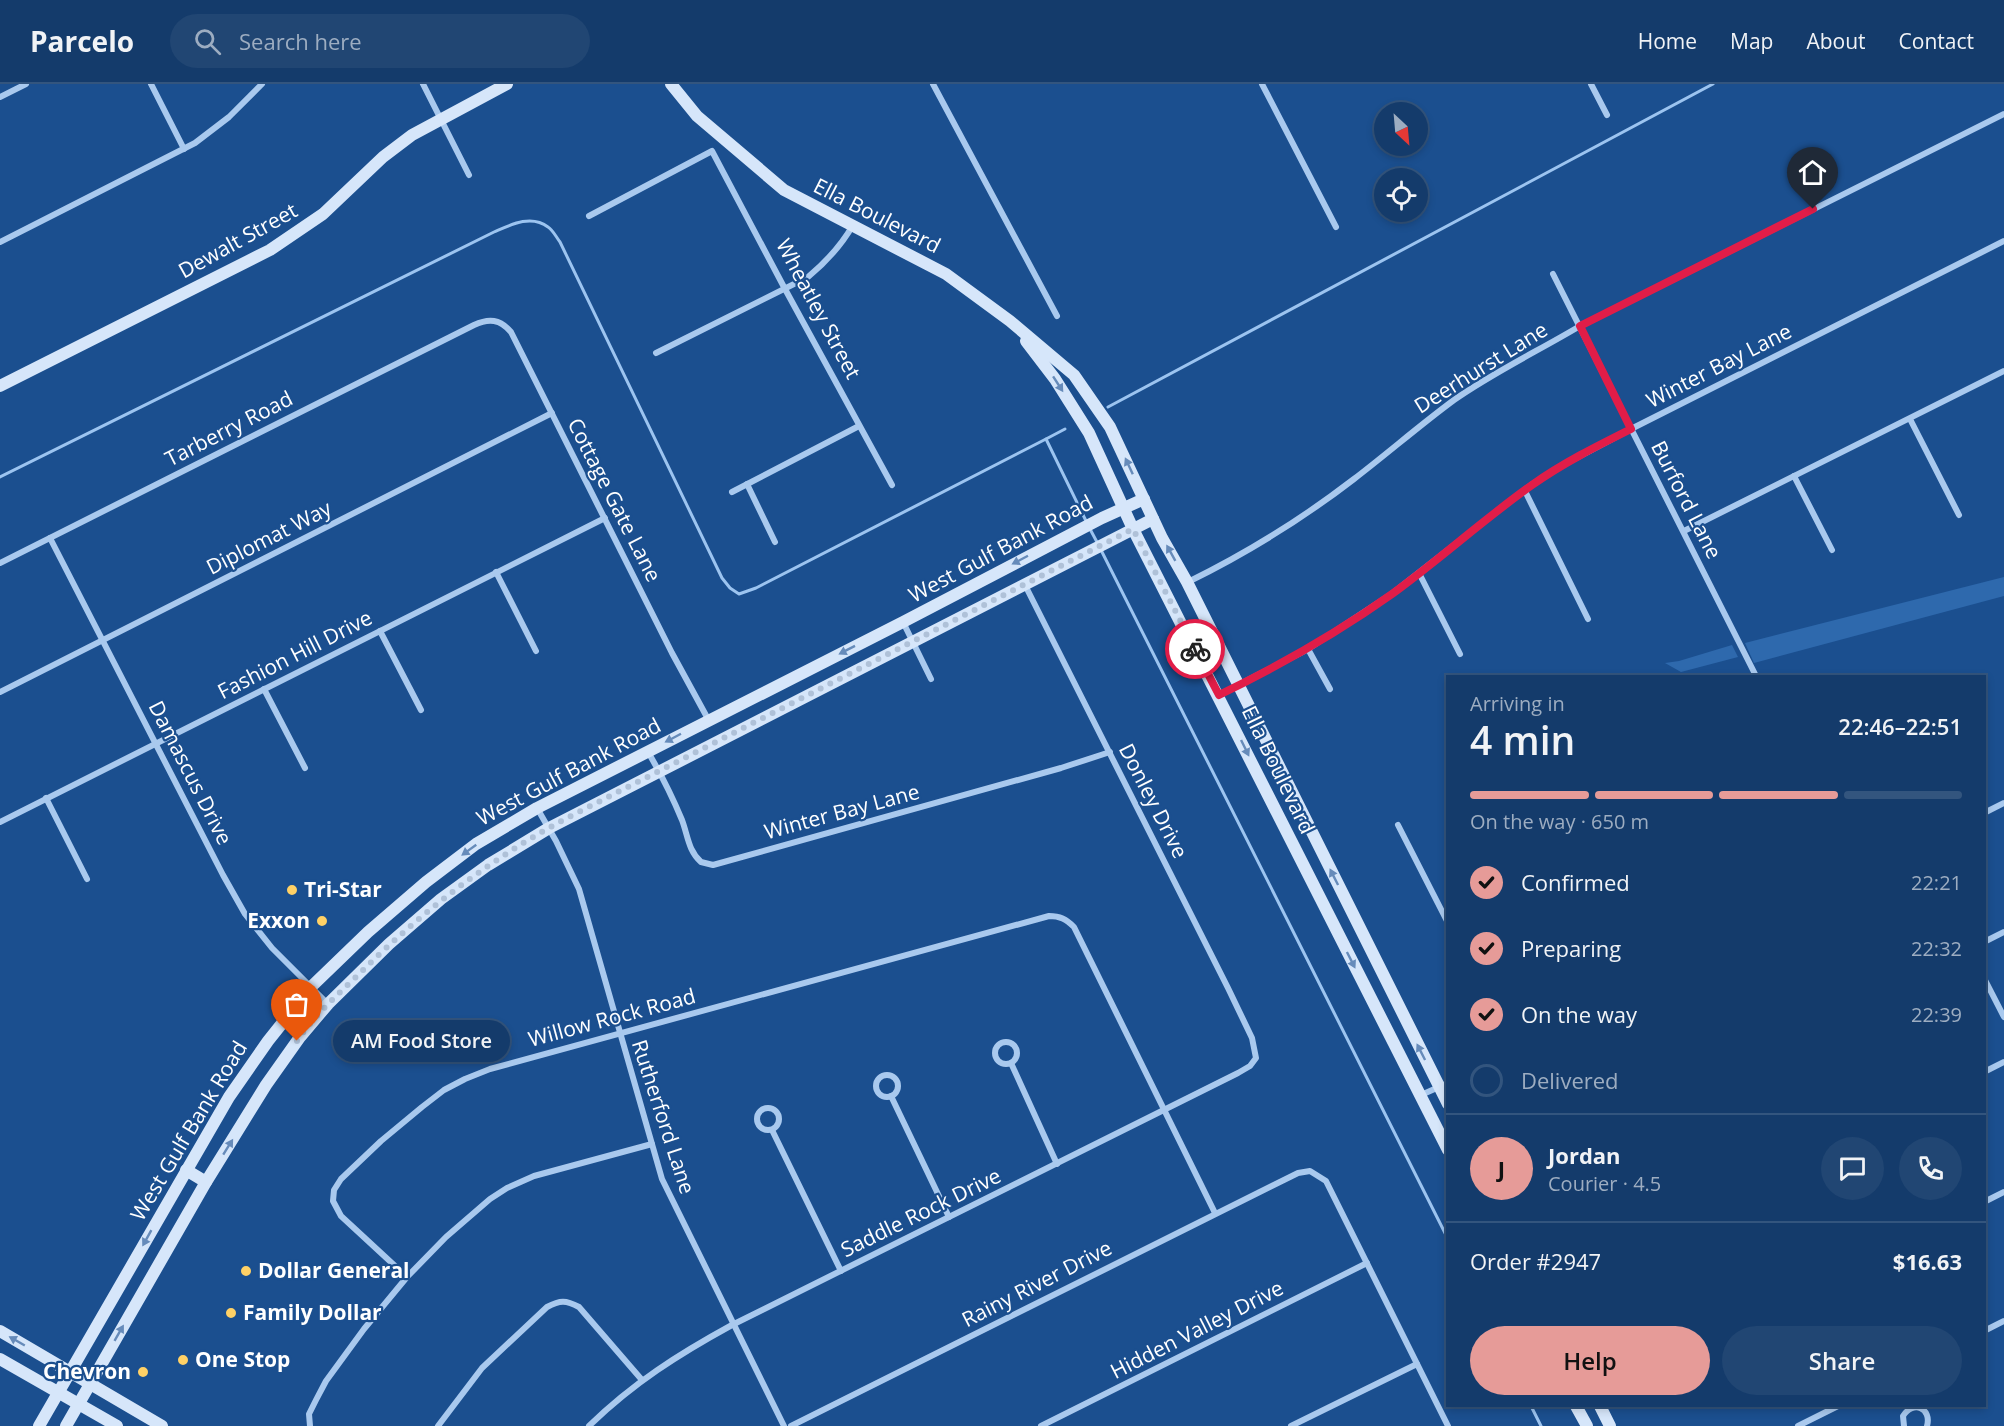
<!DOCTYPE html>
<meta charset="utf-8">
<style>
body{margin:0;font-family:"Open Sans",sans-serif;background:#214673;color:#f1f3f6;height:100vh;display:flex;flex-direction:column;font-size:22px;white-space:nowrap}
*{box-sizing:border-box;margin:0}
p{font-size:20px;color:#9dadc1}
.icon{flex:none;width:33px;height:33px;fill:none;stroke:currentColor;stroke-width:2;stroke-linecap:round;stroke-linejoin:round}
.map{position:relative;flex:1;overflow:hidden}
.drawer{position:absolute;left:1446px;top:591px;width:540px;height:732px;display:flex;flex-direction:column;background:#143b6b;border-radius:0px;box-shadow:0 3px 9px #0003,0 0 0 2px #33557e}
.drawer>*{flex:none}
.needle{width:39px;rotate:154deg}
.buttons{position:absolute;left:1374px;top:18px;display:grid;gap:12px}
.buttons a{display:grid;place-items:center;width:54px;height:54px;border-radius:50%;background:#143b6b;box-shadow:0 3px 9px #0003,0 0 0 2px #33557e;font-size:30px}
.pin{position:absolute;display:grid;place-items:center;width:51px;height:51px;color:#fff;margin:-62px -26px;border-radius:50% 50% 50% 0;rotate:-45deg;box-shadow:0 0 6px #0007}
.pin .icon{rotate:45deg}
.courier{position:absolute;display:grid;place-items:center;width:60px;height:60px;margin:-30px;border:4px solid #e11d48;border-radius:50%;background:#fff;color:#222;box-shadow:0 2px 8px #0007}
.bubble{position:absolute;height:42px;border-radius:21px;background:#143b6b;box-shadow:0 3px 9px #0003,0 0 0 2px #33557e;font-size:20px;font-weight:600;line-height:42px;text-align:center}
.summary em{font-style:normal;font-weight:600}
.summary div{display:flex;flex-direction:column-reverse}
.summary{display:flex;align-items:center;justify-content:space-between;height:102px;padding:0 24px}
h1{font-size:39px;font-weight:600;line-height:45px}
.bar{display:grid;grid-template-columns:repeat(4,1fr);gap:9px 6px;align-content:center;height:72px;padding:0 24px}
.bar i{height:8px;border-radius:4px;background:#33557e}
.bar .active{background:#e69b98}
.bar p{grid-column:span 4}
.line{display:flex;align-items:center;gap:15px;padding:0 24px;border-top:2px solid #33557e}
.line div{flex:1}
.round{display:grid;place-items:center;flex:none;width:63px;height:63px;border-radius:32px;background:#214673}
ol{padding:0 24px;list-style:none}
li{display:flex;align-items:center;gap:18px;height:66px}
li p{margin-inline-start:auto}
li .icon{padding:6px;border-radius:50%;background:#e69b98;color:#111;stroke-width:4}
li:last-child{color:#9dadc1}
li i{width:33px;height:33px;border:3px solid #33557e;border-radius:50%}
.button{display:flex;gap:12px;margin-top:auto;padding:12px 24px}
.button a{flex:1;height:69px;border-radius:36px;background:#e69b98;color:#111;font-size:24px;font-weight:600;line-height:69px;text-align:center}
.button a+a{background:#214673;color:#f1f3f6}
header{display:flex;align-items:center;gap:36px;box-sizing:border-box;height:84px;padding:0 30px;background:#143b6b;border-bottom:2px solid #33557e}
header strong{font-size:28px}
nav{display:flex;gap:33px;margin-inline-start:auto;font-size:21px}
.search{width:420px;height:54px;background:#214673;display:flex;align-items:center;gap:15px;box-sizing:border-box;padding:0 21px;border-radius:33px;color:#9dadc1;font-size:22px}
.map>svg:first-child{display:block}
</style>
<header>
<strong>Parcelo</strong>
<div class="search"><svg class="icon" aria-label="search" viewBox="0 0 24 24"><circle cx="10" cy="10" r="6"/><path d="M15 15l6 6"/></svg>Search here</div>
<nav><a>Home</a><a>Map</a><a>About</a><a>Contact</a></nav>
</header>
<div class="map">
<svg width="2004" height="1342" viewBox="0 0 2004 1342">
<rect width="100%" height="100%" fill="#1b4f8f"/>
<g fill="#2e69ad">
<polygon points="2004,493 2004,512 1754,579 1745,559"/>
<polygon points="1732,561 1738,573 1681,588 1665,579 1679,577"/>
</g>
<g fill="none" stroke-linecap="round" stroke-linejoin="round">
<g stroke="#9cc4f0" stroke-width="3">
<polyline points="1108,323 1713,0"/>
<polyline points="1046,355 1065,345"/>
<path d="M0 393 494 148C510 141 531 130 548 143 553 146 556 153 560 158L722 494 730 504 739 510 756 504 1046 355 1087 439"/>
<polyline points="1090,445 1098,460"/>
<polyline points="1101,466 1448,1155"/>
<polyline points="1531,1322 1541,1342"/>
</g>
<g stroke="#a9c9ee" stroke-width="6">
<polyline points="151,0 184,65"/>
<polyline points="423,0 469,91"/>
<polyline points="933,0 1057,232"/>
<polyline points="1262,0 1336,143"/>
<polyline points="1591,0 1607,31"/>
<polyline points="0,13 26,0"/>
<polyline points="589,132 712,67 785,205 892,401"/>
<polyline points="0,158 195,59 229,33 262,0"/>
<polyline points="1553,190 1756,592"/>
<path d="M656 269 808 193C826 178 841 162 853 141"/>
<polyline points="1910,335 1959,431"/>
<polyline points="1794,392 1832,466"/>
<polyline points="747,400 775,458"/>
<polyline points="1525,407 1588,535"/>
<polyline points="732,408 859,342"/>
<polyline points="1684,447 2004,287"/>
<polyline points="50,454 223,791 245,830 272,864 328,920"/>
<path d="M0 479 474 241C489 234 500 235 511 248L672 569 708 635"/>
<polyline points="496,488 536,567"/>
<polyline points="1419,489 1460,570"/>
<path d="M1188 498C1247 469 1302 435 1354 395 1388 369 1420 341 1454 316 1494 288 1538 267 1580 242L2004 30"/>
<polyline points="903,538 931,595"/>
<polyline points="380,547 421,626"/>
<polyline points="1308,565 1330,605"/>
<polyline points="264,605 305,684"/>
<polyline points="0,608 552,329"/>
<polyline points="1219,611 1308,565 1390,511 1531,401 1561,382 1631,345 2004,157"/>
<path d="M648 668C661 690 672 712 682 736 688 752 688 766 701 778L713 781 1061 684 1110 668"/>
<polyline points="46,714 87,795"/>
<polyline points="537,724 556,757 579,805 662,1095 784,1342"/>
<polyline points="1984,729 2004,719"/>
<polyline points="0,738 605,434"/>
<polyline points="1398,741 1448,839"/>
<polyline points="1984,858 2004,848"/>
<polyline points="1984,894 2004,933"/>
<circle cx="1006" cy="969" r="11"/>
<polyline points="1011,979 1057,1080"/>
<polyline points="1984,988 2004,978"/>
<circle cx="887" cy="1002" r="11"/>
<polyline points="1421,1011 1448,999"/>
<polyline points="891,1012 949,1133"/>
<circle cx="768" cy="1035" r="11"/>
<polyline points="772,1046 841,1187"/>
<polyline points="1984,1118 2004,1108"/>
<path d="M407 1193 341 1132 333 1117 334 1106 341 1095 381 1057 422 1023 444 1006 465 995 490 985 1049 832C1060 832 1066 835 1074 843L1215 1129"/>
<polyline points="1984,1247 2004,1237"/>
<polyline points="310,1342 309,1330 316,1316 326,1297 364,1245 407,1193 446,1153 490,1115 507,1104 534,1092 652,1060"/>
<path d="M438 1342 482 1284 547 1223C560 1216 566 1216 579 1223L642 1296"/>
<path d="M589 1342C633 1299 679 1270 732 1241L1238 989 1250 982 1256 974 1252 954 1228 904 1025 501"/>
<polyline points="791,1342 1298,1089 1310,1087 1326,1097 1448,1342"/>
<polyline points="1041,1342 1367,1179"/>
<polyline points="1291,1342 1417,1280"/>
<polyline points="1798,1342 1838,1322"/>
<path d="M1904 1342 1903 1332C1913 1316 1932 1324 1927 1342"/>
</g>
<g stroke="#d6e6fa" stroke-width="12">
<polyline points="671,0 697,32 784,106 946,190 1010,237 1074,291 1110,343 1162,454 1187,498 1448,1020"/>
<polyline points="1026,257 1055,295 1089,349 1133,445 1448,1066"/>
<polyline points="0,302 270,166 323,130 383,73 412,51 507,0"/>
<polyline points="186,1086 206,1098"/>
<polyline points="0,1247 162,1342"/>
<polyline points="0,1275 117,1342"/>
<polyline points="1576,1322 1587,1342"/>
<polyline points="1600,1322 1610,1342"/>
<polyline points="39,1342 229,1013 268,957 311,903 368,848 426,798 476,760 537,724 903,538 1102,434 1144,415"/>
<polyline points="66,1342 206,1098 266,1001 300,953 328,920 389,860 441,815 488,781 549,744 1153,435"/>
</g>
</g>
<defs><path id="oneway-solid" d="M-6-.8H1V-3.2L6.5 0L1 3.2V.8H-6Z" transform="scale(1.5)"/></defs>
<g fill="#668bba">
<use href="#oneway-solid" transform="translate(1058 300) rotate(57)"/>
<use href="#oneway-solid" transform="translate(1129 382) rotate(-115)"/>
<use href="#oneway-solid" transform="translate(1171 469) rotate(-119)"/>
<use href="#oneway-solid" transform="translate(1020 476) rotate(152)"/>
<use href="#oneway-solid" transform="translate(847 566) rotate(153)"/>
<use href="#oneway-solid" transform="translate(673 654) rotate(152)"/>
<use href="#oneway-solid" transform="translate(1245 664) rotate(64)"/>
<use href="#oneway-solid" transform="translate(469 766) rotate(144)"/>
<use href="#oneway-solid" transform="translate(1334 793) rotate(-117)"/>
<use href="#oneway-solid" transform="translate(1351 876) rotate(63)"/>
<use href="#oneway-solid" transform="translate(1421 968) rotate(-117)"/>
<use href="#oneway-solid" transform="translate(228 1063) rotate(-58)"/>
<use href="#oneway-solid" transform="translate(147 1154) rotate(119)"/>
<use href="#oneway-solid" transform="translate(119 1249) rotate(-60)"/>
<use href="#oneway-solid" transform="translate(17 1257) rotate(-150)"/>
</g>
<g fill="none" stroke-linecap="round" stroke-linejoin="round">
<path stroke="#afc1d8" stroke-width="6" stroke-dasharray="0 10.8" d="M297 957C313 933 335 913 356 893 419 830 488 776 567 734L1133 445 1195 565"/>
<path stroke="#e11d48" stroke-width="8" d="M1195 565 1219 611C1279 582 1337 549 1392 510 1440 475 1484 435 1532 401 1563 379 1597 362 1631 345L1580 242 1813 125"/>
</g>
<g fill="#ffd166" stroke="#1b4f8f" stroke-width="2">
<circle cx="292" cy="806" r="6"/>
<circle cx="322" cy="837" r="6"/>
<circle cx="246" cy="1187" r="6"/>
<circle cx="231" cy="1229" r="6"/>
<circle cx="183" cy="1276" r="6"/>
<circle cx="143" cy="1288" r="6"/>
</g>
<g text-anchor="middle" stroke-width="4.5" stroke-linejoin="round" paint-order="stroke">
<g font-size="21" fill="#fff" stroke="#1b4f8f">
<text transform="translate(877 132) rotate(27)" y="7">Ella Boulevard</text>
<text transform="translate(238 157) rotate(-29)" y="7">Dewalt Street</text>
<text transform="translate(818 225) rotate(62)" y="7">Wheatley Street</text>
<text transform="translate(1719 282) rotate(-27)" y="7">Winter Bay Lane</text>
<text transform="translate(1481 284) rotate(-32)" y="7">Deerhurst Lane</text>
<text transform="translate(229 345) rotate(-27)" y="7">Tarberry Road</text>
<text transform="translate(614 416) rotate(63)" y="7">Cottage Gate Lane</text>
<text transform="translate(1686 416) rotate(63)" y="7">Burford Lane</text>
<text transform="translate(269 454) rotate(-27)" y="7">Diplomat Way</text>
<text transform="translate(1001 465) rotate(-28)" y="7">West Gulf Bank Road</text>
<text transform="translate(295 571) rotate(-27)" y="7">Fashion Hill Drive</text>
<text transform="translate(1278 686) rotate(64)" y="7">Ella Boulevard</text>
<text transform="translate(569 688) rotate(-28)" y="7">West Gulf Bank Road</text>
<text transform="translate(190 689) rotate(63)" y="7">Damascus Drive</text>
<text transform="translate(1153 717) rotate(63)" y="7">Donley Drive</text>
<text transform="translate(842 728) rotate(-15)" y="7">Winter Bay Lane</text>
<text transform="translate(612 934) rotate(-15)" y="7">Willow Rock Road</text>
<text transform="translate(663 1033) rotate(72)" y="7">Rutherford Lane</text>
<text transform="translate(189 1047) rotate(-59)" y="7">West Gulf Bank Road</text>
<text transform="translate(921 1129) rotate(-26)" y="7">Saddle Rock Drive</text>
<text transform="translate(1037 1200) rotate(-27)" y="7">Rainy River Drive</text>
<text transform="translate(1197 1246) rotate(-27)" y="7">Hidden Valley Drive</text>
</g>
<g font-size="21" font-weight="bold" fill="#fff" stroke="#1b4f8f" text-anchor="start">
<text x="304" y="813">Tri-Star</text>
<text x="310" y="844" text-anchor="end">Exxon</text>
<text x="258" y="1194">Dollar General</text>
<text x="243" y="1236">Family Dollar</text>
<text x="195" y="1283">One Stop</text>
<text x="131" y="1295" text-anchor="end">Chevron</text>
</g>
</g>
</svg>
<div class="buttons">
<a><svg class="needle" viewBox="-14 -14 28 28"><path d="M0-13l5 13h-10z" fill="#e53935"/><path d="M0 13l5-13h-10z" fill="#9dadc1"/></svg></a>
<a><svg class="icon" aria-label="locate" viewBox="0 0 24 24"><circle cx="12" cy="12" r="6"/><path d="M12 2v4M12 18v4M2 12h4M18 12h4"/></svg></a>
</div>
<div class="pin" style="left:297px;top:957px;background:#ea580c"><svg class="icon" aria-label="bag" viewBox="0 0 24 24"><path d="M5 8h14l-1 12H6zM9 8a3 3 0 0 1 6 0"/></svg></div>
<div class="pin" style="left:1813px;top:125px;background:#1f2937"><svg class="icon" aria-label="home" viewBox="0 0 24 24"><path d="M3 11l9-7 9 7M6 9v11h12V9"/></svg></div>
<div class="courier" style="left:1195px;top:565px"><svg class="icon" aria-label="bike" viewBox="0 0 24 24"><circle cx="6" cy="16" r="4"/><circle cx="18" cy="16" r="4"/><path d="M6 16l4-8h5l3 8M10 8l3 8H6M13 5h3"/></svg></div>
<div class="bubble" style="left:333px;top:936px;width:177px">AM Food Store</div>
<section class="drawer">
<div class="summary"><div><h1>4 min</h1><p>Arriving in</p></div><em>22:46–22:51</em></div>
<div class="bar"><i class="active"></i><i class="active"></i><i class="active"></i><i></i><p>On the way · 650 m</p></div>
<ol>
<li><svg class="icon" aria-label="check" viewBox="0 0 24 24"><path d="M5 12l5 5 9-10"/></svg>Confirmed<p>22:21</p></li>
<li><svg class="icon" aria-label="check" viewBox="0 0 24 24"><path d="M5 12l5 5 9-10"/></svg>Preparing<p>22:32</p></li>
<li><svg class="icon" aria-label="check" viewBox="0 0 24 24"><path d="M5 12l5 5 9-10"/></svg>On the way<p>22:39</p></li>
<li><i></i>Delivered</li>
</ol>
<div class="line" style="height:108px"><b class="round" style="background:#e69b98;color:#111">J</b><div><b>Jordan</b><p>Courier · 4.5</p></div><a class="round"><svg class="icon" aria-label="chat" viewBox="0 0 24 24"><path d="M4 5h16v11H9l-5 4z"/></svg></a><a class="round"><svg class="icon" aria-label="phone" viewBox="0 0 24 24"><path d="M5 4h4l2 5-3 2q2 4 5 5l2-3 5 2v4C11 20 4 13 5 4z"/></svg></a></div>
<div class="line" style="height:78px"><div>Order #2947</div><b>$16.63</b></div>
<div class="button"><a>Help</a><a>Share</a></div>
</section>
</div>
